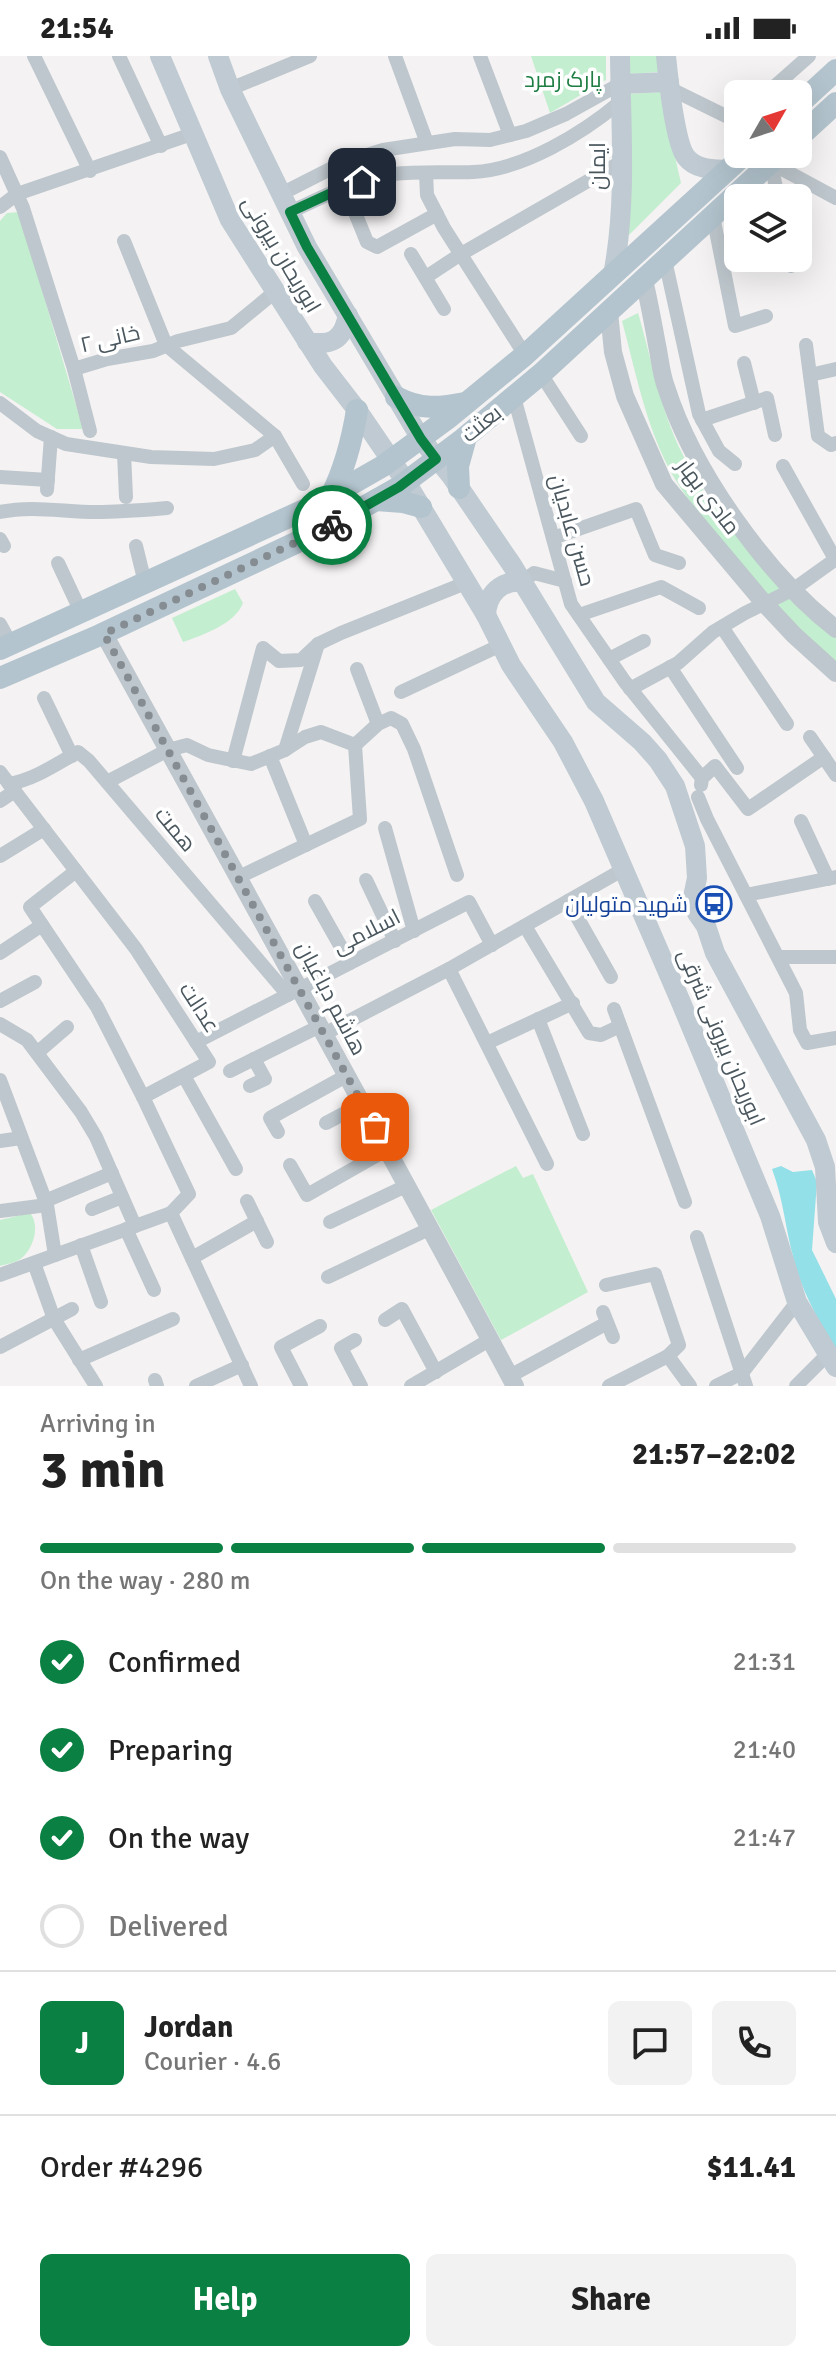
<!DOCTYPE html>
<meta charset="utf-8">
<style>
body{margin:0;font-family:Signika,Cairo,sans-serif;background:#f2f2f2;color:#222;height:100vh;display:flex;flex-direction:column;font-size:30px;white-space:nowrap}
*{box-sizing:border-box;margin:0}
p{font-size:26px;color:#767676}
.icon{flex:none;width:44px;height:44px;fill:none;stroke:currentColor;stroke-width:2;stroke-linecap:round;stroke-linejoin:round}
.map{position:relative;height:1330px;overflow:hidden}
.side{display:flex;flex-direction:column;background:#fff;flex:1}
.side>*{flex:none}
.needle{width:52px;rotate:51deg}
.fabs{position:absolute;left:724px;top:24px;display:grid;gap:16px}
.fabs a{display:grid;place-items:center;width:88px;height:88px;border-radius:12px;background:#fff;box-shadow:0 8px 32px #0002;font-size:40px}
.pin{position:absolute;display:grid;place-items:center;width:68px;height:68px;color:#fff;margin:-34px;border-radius:16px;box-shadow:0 4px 12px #0006}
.courier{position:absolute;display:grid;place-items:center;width:80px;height:80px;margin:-40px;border:6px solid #0b8043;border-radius:50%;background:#fff;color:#222;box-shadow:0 2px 10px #0007}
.head em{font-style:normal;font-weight:700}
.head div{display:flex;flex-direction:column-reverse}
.head{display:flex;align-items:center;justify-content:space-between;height:136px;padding:0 40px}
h1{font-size:52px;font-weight:700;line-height:60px}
.bar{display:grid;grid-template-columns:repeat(4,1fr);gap:12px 8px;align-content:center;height:96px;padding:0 40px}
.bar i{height:10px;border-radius:6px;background:#e0e0e0}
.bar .current{background:#0b8043}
.bar p{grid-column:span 4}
.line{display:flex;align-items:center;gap:20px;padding:0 40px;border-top:2px solid #e0e0e0}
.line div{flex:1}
.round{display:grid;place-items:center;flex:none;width:84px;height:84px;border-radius:12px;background:#f2f2f2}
ol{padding:0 40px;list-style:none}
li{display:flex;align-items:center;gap:24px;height:88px}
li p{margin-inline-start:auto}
li .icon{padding:8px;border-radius:50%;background:#0b8043;color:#fff;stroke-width:4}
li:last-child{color:#767676}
li i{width:44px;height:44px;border:4px solid #e0e0e0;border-radius:50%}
.primary-button{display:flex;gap:16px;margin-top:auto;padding:16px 40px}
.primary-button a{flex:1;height:92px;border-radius:12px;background:#0b8043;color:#fff;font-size:32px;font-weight:700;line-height:92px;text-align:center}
.primary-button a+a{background:#f2f2f2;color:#222}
.status{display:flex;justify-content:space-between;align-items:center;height:56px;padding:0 40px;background:#fff;direction:ltr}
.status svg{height:22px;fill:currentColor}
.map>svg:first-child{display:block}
</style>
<div class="status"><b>21:54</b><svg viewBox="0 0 49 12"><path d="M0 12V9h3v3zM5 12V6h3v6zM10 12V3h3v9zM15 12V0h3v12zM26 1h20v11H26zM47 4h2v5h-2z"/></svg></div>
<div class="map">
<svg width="836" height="1330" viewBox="0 0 836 1330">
<rect width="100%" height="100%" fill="#f4f2f2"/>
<g fill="#c3eecf">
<polygon points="531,0 606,0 606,24 550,57"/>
<polygon points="628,0 659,0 659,16 627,18"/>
<polygon points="660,36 681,127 629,179 628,38"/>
<polygon points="19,156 83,373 57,373 0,336 0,165 7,157"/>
<path d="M638 257C652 304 660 354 683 399 708 449 746 491 783 533L766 541C734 501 698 462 672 418 646 371 636 317 622 265Z"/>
<path d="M235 533 243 547C235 568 203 579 183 586L172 562Z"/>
<polygon points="792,539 836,580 836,610 775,548"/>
<polygon points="516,1110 523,1122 533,1118 588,1236 501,1284 431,1154"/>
<path d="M30 1157C41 1170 33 1195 19 1204 14 1207 6 1208 0 1210V1164Z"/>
</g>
<path fill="#93e0e8" d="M781 1110 793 1116 812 1114 817 1126 812 1194 836 1243V1296C820 1266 802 1237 794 1204 785 1172 784 1145 772 1113Z"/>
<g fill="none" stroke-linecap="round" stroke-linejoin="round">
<g stroke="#bec7cd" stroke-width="14">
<polyline points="34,0 90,115"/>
<polyline points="119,0 161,90"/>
<polyline points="395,0 427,87"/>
<polyline points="480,0 510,79"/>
<polyline points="230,33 310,0"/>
<polyline points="671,33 736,65 738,63"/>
<polyline points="766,38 809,0"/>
<polyline points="0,101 23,152 74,313 107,303 153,295 178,285 231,272 276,235"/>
<polyline points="771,107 836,142"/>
<polyline points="771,107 778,142"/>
<polyline points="426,117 427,139 444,172 525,299"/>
<polyline points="345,132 367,186 377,191 437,158"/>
<polyline points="281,138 342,107 383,94 455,83 490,84 526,75 566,58 620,28"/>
<polyline points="0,151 17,138 192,78"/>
<path d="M290 156C323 141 358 122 393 118 420 115 447 117 473 116 523 114 583 77 620 46"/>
<polyline points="713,160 735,270 766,260"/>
<polyline points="124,185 166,289 275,380 303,428"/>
<polyline points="411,198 444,253"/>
<polyline points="790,202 791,210"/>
<polyline points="665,204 699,358 719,395 735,408"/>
<polyline points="426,221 461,198 621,106"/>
<polyline points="806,289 818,380 831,389 836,387"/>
<polyline points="744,307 754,347"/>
<polyline points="74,313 90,375"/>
<polyline points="541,318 581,380"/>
<polyline points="810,319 836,313"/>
<polyline points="514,341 571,548 625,626 702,722"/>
<polyline points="0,347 37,375 66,388 151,401 214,403 255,394 275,380"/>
<polyline points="702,364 767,342 775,379"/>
<polyline points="124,397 126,441"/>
<polyline points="783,410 835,503"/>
<polyline points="0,421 48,424"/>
<polyline points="47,434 51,381"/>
<path d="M0 456C32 449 64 456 96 456 120 456 143 454 167 452"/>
<polyline points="553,482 636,453 655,499 679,507"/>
<polyline points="0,483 4,490"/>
<polyline points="136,490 145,527"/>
<polyline points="58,507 81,556"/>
<polyline points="522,526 534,517 565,525"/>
<polyline points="579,559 661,531 699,552"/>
<polyline points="0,568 11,588"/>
<polyline points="722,571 787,668"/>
<polyline points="609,603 644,585"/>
<polyline points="670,611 737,712"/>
<polyline points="357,613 378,668"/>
<polyline points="630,633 678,607 713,576 745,557 794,533 836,503"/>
<polyline points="401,636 501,589"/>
<polyline points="44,642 72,700"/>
<polyline points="810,681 836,719"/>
<polyline points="285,694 318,588"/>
<polyline points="270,700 306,789"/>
<polyline points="233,705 263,592 279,605 301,604 318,588 341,577 468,526"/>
<polyline points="0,716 136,893 209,1006 143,1041 189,1138 171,1157 251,1330"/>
<polyline points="107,726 168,694 187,689 208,699 251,708 285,694 305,681 321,676 355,689 378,668 391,662 402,668 414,693 457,819"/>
<path d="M9 728C35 723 55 709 78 696L89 705 288 939"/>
<polyline points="701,729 702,722 715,710 748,753 824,701"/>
<polyline points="698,741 707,763 796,937 800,974 807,987 836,982"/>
<polyline points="0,745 15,735"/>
<polyline points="801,765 828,823"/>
<polyline points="385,772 414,875"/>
<polyline points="0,800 44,773"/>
<polyline points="76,815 30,851 97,951 143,1041"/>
<polyline points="239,821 360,763 355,689"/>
<polyline points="366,824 395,885"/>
<polyline points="746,839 836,821"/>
<polyline points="315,845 350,907"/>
<polyline points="568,845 611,921"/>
<polyline points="525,870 589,977 601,979 620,970"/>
<polyline points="0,897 42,869"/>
<polyline points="779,901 836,901"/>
<polyline points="449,913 547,1108"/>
<polyline points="0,945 35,926"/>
<polyline points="614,953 685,1146"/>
<polyline points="538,963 583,1078"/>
<polyline points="0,968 27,984 81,1056 96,1081 135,1170"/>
<polyline points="324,978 449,913 624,813"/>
<polyline points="196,986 469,846 492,889"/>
<polyline points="487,987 573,947"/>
<polyline points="38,996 67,971"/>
<polyline points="230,1015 320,970"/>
<polyline points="184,1020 236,1113"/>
<polyline points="0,1024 47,1149 55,1199"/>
<polyline points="250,1030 265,1023 254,1003"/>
<polyline points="326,1067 362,1048"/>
<polyline points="278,1076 270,1062 346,1020"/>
<polyline points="0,1085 21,1082"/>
<polyline points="290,1109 307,1139 388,1093"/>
<polyline points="45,1145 112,1117"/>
<polyline points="247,1145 267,1186"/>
<polyline points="92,1153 122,1141"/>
<polyline points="0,1155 47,1149"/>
<polyline points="330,1166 408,1129"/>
<polyline points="126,1173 154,1234"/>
<polyline points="697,1181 746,1330"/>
<polyline points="81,1189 101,1246"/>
<polyline points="192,1202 257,1165"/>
<polyline points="34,1207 54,1263 96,1330"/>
<polyline points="0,1219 171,1157"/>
<polyline points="328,1221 431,1172"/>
<polyline points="606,1229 655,1218 679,1289 668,1300 609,1330"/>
<polyline points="603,1256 613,1281"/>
<polyline points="385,1264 402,1253 436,1316"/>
<polyline points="355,1284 341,1292 361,1330"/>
<polyline points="0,1291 72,1253"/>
<polyline points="668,1300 690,1330"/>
<polyline points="79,1304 173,1263"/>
<polyline points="510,1320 607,1267"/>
<polyline points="155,1324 157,1330"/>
<polyline points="196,1330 242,1309"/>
<polyline points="301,1330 281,1291 320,1270"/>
<polyline points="411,1330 491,1283"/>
<polyline points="716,1330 742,1317 797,1246"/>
<polyline points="796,1330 828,1298"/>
</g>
<g stroke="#bec7cd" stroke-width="18">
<path d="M644 224C649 245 653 267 657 289 660 303 661 318 666 331 693 416 766 518 836 573"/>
<polyline points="609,256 613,296 625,340 664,428 764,547 794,579 836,617"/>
<path d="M104 578C242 828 380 1078 515 1330"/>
</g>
<g stroke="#bfcad2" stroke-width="20">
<polyline points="160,0 230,164 323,310 357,354 406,426 486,559 511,609 563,686 594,745 680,944 770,1160 797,1246 836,1311"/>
<polyline points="218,0 230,33 307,191 421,383 452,421 512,509 596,646 642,686 658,704 675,730 695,790 697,822 693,841 697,857 706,870 715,897 816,1084 825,1111 828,1166 836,1187"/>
<path d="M666 0C668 20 675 87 686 101 696 114 714 113 728 114"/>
<polyline points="620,28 669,26"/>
<path d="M613 219C627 147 621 73 620 0"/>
<path d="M307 286C332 290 343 284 348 259"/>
<path d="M486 559C487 538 501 524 522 526"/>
</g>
<g stroke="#b3c4ce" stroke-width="22">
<polyline points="798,49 836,14"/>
<polyline points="798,82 836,47"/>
<path d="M396 341C420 354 440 352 465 347"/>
<polyline points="459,432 458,410 466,381"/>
<path d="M331 440C345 412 352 385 357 354"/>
<polyline points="376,444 403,446 421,451"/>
<polyline points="0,593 313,450 383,410 447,363 525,299 745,98"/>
<polyline points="0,622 100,579 323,474 399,431 463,383 541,318 780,98"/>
</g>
</g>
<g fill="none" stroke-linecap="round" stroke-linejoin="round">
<polyline stroke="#868d92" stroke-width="8" stroke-dasharray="0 14.4" points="332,469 104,578 375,1071"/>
<polyline stroke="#0b8043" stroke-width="10" points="332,469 399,431 436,403 421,383 307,191 290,156 329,138 362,126"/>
</g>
<defs>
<symbol id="bus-ring" viewBox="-11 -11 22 22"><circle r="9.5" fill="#fff" stroke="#1a4fb4" stroke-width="1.5"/><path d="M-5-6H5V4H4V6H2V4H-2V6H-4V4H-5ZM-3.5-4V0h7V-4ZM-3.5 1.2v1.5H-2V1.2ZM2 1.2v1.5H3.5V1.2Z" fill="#1a4fb4"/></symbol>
</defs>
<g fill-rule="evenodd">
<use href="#bus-ring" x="694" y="828" width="40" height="40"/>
</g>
<g text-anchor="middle" stroke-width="7" stroke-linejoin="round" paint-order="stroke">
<g font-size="22" fill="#1d7d42" stroke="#fff">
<text x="563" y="31">پارک زمرد</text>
</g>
<g font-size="22" fill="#4a575e" stroke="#fff">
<text transform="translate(597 110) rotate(-90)" y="8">ایمان</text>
<text transform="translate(282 198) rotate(59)" y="8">ابوریحان بیرونی</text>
<text transform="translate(110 282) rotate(-13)" y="8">خانی ۲</text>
<text transform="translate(481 367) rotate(-39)" y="8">بعثت</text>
<text transform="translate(709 440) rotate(53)" y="8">مادی بهار</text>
<text transform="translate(573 474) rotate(74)" y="8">حسن عابدیان</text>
<text transform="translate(176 773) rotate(50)" y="8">همت</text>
<text transform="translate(366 875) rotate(-27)" y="8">اسلامی</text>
<text transform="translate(332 942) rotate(62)" y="8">هاشم دباغیان</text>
<text transform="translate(200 951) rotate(57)" y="8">عدالت</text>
<text transform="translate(722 981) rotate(67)" y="8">ابوریحان بیرونی شرقی</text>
</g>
<g font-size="22" fill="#164399" stroke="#fff" text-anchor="end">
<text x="688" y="856">شهید متولیان</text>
</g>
</g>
</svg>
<div class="fabs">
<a><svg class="needle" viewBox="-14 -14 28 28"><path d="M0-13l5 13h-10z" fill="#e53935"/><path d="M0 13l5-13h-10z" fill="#767676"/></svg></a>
<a><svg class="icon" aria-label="layers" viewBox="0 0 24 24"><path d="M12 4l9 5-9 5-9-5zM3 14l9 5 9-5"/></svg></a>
</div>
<div class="pin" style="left:375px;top:1071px;background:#ea580c"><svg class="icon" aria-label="bag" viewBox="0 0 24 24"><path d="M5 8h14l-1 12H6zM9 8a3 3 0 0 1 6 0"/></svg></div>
<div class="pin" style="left:362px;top:126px;background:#1f2937"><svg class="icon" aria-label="home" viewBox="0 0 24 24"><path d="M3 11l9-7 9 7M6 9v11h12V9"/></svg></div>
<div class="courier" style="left:332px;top:469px"><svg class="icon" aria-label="bike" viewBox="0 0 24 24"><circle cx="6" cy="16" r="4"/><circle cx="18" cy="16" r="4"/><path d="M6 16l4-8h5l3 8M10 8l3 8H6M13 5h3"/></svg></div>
</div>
<section class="side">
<div class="head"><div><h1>3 min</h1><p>Arriving in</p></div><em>21:57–22:02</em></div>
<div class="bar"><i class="current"></i><i class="current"></i><i class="current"></i><i></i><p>On the way · 280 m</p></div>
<ol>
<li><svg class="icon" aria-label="check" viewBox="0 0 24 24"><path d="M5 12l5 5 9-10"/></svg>Confirmed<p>21:31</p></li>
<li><svg class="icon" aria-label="check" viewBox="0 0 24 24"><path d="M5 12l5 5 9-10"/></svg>Preparing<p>21:40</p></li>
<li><svg class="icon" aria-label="check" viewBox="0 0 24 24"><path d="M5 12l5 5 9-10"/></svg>On the way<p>21:47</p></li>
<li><i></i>Delivered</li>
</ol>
<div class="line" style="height:144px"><b class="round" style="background:#0b8043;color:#fff">J</b><div><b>Jordan</b><p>Courier · 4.6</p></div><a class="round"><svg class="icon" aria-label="chat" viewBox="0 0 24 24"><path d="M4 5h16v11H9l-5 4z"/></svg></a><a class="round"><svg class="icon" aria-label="phone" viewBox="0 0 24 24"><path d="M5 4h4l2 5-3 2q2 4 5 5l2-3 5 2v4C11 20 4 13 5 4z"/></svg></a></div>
<div class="line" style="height:104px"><div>Order #4296</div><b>$11.41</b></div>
<div class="primary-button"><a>Help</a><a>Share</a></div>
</section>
